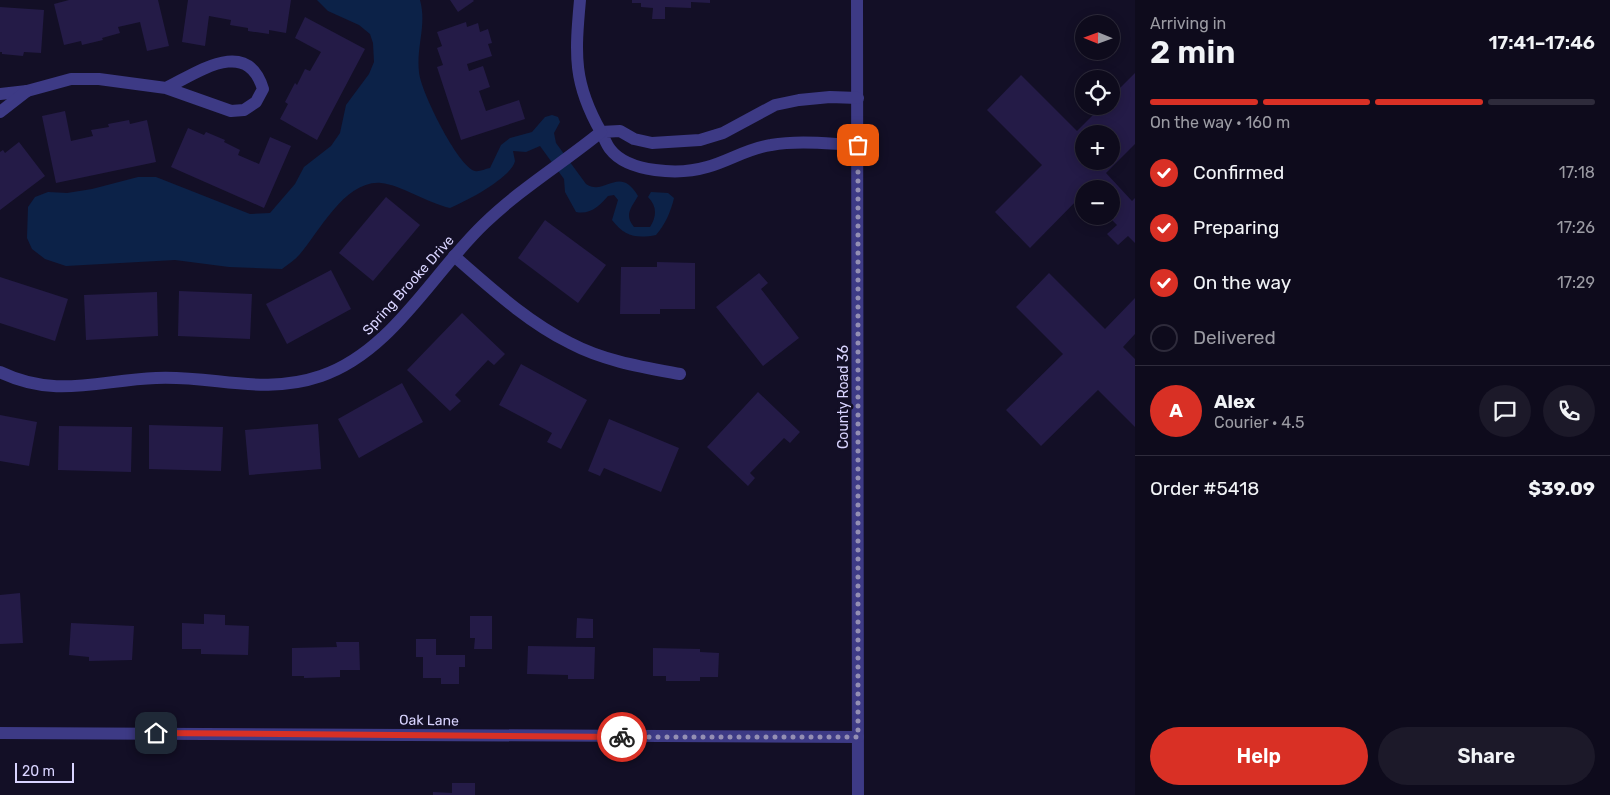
<!DOCTYPE html>
<meta charset="utf-8">
<style>
body{margin:0;font-family:Rubik,sans-serif;background:#1c1929;color:#f1f3f6;height:100vh;display:flex;flex-direction:column;font-size:19px;white-space:nowrap}
*{box-sizing:border-box;margin:0}
p{font-size:16px;color:#9b9ba3}
.icon{flex:none;width:28px;height:28px;fill:none;stroke:currentColor;stroke-width:2;stroke-linecap:round;stroke-linejoin:round}
.map{position:relative;flex:1;overflow:hidden}
.drawer{display:flex;flex-direction:column;background:#0e0b1c;width:475px}
.drawer>*{flex:none}
.needle{width:32px;rotate:271deg}
.fabs{position:absolute;left:1075px;top:15px;display:grid;gap:10px}
.fabs a{display:grid;place-items:center;width:45px;height:45px;border-radius:50%;background:#0e0b1c;box-shadow:0 2px 12px #0003,0 0 0 1px #2e2b3b;font-size:25px}
.scale{position:absolute;left:15px;bottom:12px;width:59px;box-sizing:border-box;padding-left:5px;border:2px solid #d9d4ff;border-top:0;font-size:14px;line-height:18px;white-space:nowrap;color:#d9d4ff;-webkit-text-stroke:4px #130f26;paint-order:stroke}
.pin{position:absolute;display:grid;place-items:center;width:42px;height:42px;color:#fff;margin:-21px;border-radius:10px;box-shadow:0 2px 8px #0006}
.courier{position:absolute;display:grid;place-items:center;width:50px;height:50px;margin:-25px;border:4px solid #d93025;border-radius:50%;background:#fff;color:#222;box-shadow:0 1px 6px #0007}
.head em{font-style:normal;font-weight:600}
.head div{display:flex;flex-direction:column-reverse}
.head{display:flex;align-items:center;justify-content:space-between;height:85px;padding:0 15px}
h1{font-size:32px;font-weight:600;line-height:38px}
.bar{display:grid;grid-template-columns:repeat(4,1fr);gap:8px 5px;align-content:center;height:60px;padding:0 15px}
.bar i{height:6px;border-radius:4px;background:#2e2b3b}
.bar .current{background:#d93025}
.bar p{grid-column:span 4}
.line{display:flex;align-items:center;gap:12px;padding:0 15px;border-top:1px solid #2e2b3b}
.line div{flex:1}
.round{display:grid;place-items:center;flex:none;width:52px;height:52px;border-radius:26px;background:#1c1929}
ol{padding:0 15px;list-style:none}
li{display:flex;align-items:center;gap:15px;height:55px}
li p{margin-inline-start:auto}
li .icon{padding:5px;border-radius:50%;background:#d93025;color:#fff;stroke-width:4}
li:last-child{color:#9b9ba3}
li i{width:28px;height:28px;border:2px solid #2e2b3b;border-radius:50%}
.action{display:flex;gap:10px;margin-top:auto;padding:10px 15px}
.action a{flex:1;height:58px;border-radius:30px;background:#d93025;color:#fff;font-size:20px;font-weight:600;line-height:58px;text-align:center}
.action a+a{background:#1c1929;color:#f1f3f6}
main{display:flex;flex:1;min-height:0}
.map>svg:first-child{display:block}
</style>
<main>
<div class="map">
<svg width="1135" height="795" viewBox="0 0 1135 795">
<rect width="100%" height="100%" fill="#130f26"/>
<path fill="#0c2248" d="M317 0H420C427 26 416 46 419 72 420 90 458 167 475 171 479 172 485 169 490 168L501 145 510 138 532 132 545 117 552 115 558 117 560 122 554 133 556 143 586 184C605 197 619 164 638 196 631 208 624 215 634 227H650C657 216 657 206 648 197L651 192 668 193 674 198C671 211 665 225 656 235 636 239 624 236 612 220L618 200 614 195 608 196C600 205 591 215 576 212L565 192 564 179 540 146 526 152 513 151 515 161C511 178 467 201 450 208 428 203 401 185 381 183 345 180 320 231 300 254 295 260 288 264 282 269L229 267 175 260 66 266 45 259 32 249 27 238 28 207 35 197 48 192 67 193 92 189 138 177H156L250 214 270 213 295 184 304 167 331 146 340 133 346 105 369 74 374 62 373 43 370 34 359 25 328 11Z"/>
<g fill="#241b47" fill-rule="evenodd">
<polygon points="69,0 158,0 169,46 147,51 140,22 118,27 120,33 102,38 103,40 82,45 81,41 64,45 54,4"/>
<polygon points="188,0 291,0 286,33 269,30 269,34 248,31 248,28 230,25 231,20 209,16 205,46 182,42"/>
<polygon points="450,0 473,0 474,1 458,12"/>
<polygon points="632,0 710,0 710,3 691,2 691,8 665,7 665,19 652,19 653,8 641,7 641,3 632,3"/>
<polygon points="0,7 44,10 41,53 24,52 23,56 2,54 2,52 0,52"/>
<polygon points="305,17 365,49 317,140 280,119 288,104 285,102 295,83 297,85 305,69 310,71 321,52 295,38"/>
<polygon points="466,22 467,27 478,23 480,32 488,29 492,43 488,44 492,56 467,64 469,71 483,66 490,87 479,91 486,111 519,100 525,119 461,140 437,67 443,65 437,48 442,46 437,32"/>
<path d="M1135 73V144L1106 173 1132 201 1135 198V243L1128 236 1118 245 1107 234 1117 225 1108 216H1111V189H1084V193L1030 248 995 212 1042 165 987 110 1021 75 1077 131 1102 106H1111V97ZM1084 134H1111V161H1084Z"/>
<polygon points="65,111 71,141 93,136 91,130 109,127 108,124 129,120 130,124 147,120 156,162 56,183 42,116"/>
<polygon points="188,128 204,135 206,132 225,140 224,142 240,150 238,155 259,164 270,137 291,146 264,208 171,167"/>
<polygon points="19,142 45,176 0,210 0,152 3,150 5,153"/>
<polygon points="386,197 420,225 373,281 339,253"/>
<polygon points="545,220 606,265 578,303 518,258"/>
<polygon points="657,262 695,263 695,309 660,309 660,314 620,314 621,267 657,267"/>
<polygon points="331,270 351,309 287,344 266,304"/>
<polygon points="759,273 768,283 761,289 799,338 763,366 716,307"/>
<polygon points="1049,273 1105,329 1135,298 1135,334 1123,347 1135,359 1135,427 1098,390 1041,446 1006,410 1063,354 1016,307"/>
<polygon points="0,277 68,299 55,341 0,323"/>
<polygon points="179,291 252,294 250,339 178,336"/>
<polygon points="157,292 158,336 86,340 84,295"/>
<polygon points="462,313 505,354 494,365 488,360 455,395 461,401 450,411 407,370"/>
<polygon points="521,364 587,400 561,449 547,442 552,433 499,405"/>
<polygon points="402,383 423,422 359,458 338,419"/>
<polygon points="758,392 800,432 790,443 784,438 750,473 755,478 748,486 707,447"/>
<polygon points="0,415 37,422 29,466 0,461"/>
<polygon points="609,419 679,448 661,492 604,468 600,476 588,471"/>
<polygon points="318,424 321,469 249,475 245,430"/>
<polygon points="149,425 223,427 221,471 149,469"/>
<polygon points="59,426 132,427 131,472 58,470"/>
<polygon points="20,593 23,643 0,644 0,595"/>
<polygon points="204,614 225,615 225,625 249,626 248,655 201,654 201,649 182,649 182,623 204,624"/>
<polygon points="470,616 492,616 492,649 474,649 475,638 470,638"/>
<polygon points="577,618 593,619 593,638 576,638"/>
<polygon points="71,623 134,626 132,660 89,661 89,657 69,655"/>
<polygon points="416,639 436,639 436,655 465,655 465,667 459,667 459,684 441,684 441,678 423,678 423,657 416,657"/>
<polygon points="336,642 359,642 360,670 340,670 340,677 304,678 304,676 292,676 292,648 337,647"/>
<polygon points="528,646 595,647 594,679 568,679 568,675 527,674"/>
<polygon points="653,648 700,649 700,652 719,653 718,677 700,677 700,681 666,681 666,676 653,676"/>
<polygon points="452,783 475,783 475,795 433,795 433,792 452,793"/>
</g>
<g fill="none" stroke-linecap="round" stroke-linejoin="round">
<g stroke="#3d3a85" stroke-width="12">
<polyline points="857,0 858,795"/>
<path d="M0 94 27 91 71 79H99L166 88 231 111 244 110 256 102 263 89C247 36 197 73 166 88"/>
<path d="M858 98 830 97 799 100 775 105 723 133 700 140 652 143 634 139 620 131 601 132C604 137 606 144 610 149 628 173 680 175 707 167 729 161 748 148 771 145 800 140 829 144 858 145"/>
<polyline points="0,112 27,91"/>
<path d="M454 256C491 288 526 321 570 343 604 361 642 367 680 374"/>
<path d="M0 372C56 399 99 380 156 378 214 375 262 396 321 376 392 352 432 273 485 223 520 189 563 163 601 132 573 83 575 55 580 0"/>
<polyline points="0,733 858,737"/>
</g>
</g>
<g fill="none" stroke-linecap="round" stroke-linejoin="round">
<polyline stroke="#948fb3" stroke-width="5" stroke-dasharray="0 9" points="622,737 858,737 858,145"/>
<polyline stroke="#d93025" stroke-width="6" points="156,733 622,737"/>
</g>
<g text-anchor="middle" stroke-width="5" stroke-linejoin="round" paint-order="stroke">
<g font-size="14" fill="#d9d4ff" stroke="#130f26">
<text transform="translate(408 285) rotate(-48)" y="5">Spring Brooke Drive</text>
<text transform="translate(843 397) rotate(-90)" y="5">County Road 36</text>
<text transform="translate(429 720) rotate(1)" y="5">Oak Lane</text>
</g>
</g>
</svg>
<div class="fabs">
<a><svg class="needle" viewBox="-14 -14 28 28"><path d="M0-13l5 13h-10z" fill="#e53935"/><path d="M0 13l5-13h-10z" fill="#9b9ba3"/></svg></a>
<a><svg class="icon" aria-label="locate" viewBox="0 0 24 24"><circle cx="12" cy="12" r="6"/><path d="M12 2v4M12 18v4M2 12h4M18 12h4"/></svg></a>
<a>+</a>
<a>−</a>
</div>
<div class="scale">20 m</div>
<div class="pin" style="left:858px;top:145px;background:#ea580c"><svg class="icon" aria-label="bag" viewBox="0 0 24 24"><path d="M5 8h14l-1 12H6zM9 8a3 3 0 0 1 6 0"/></svg></div>
<div class="pin" style="left:156px;top:733px;background:#1f2937"><svg class="icon" aria-label="home" viewBox="0 0 24 24"><path d="M3 11l9-7 9 7M6 9v11h12V9"/></svg></div>
<div class="courier" style="left:622px;top:737px"><svg class="icon" aria-label="bike" viewBox="0 0 24 24"><circle cx="6" cy="16" r="4"/><circle cx="18" cy="16" r="4"/><path d="M6 16l4-8h5l3 8M10 8l3 8H6M13 5h3"/></svg></div>
</div>
<section class="drawer">
<div class="head"><div><h1>2 min</h1><p>Arriving in</p></div><em>17:41–17:46</em></div>
<div class="bar"><i class="current"></i><i class="current"></i><i class="current"></i><i></i><p>On the way · 160 m</p></div>
<ol>
<li><svg class="icon" aria-label="check" viewBox="0 0 24 24"><path d="M5 12l5 5 9-10"/></svg>Confirmed<p>17:18</p></li>
<li><svg class="icon" aria-label="check" viewBox="0 0 24 24"><path d="M5 12l5 5 9-10"/></svg>Preparing<p>17:26</p></li>
<li><svg class="icon" aria-label="check" viewBox="0 0 24 24"><path d="M5 12l5 5 9-10"/></svg>On the way<p>17:29</p></li>
<li><i></i>Delivered</li>
</ol>
<div class="line" style="height:90px"><b class="round" style="background:#d93025;color:#fff">A</b><div><b>Alex</b><p>Courier · 4.5</p></div><a class="round"><svg class="icon" aria-label="chat" viewBox="0 0 24 24"><path d="M4 5h16v11H9l-5 4z"/></svg></a><a class="round"><svg class="icon" aria-label="phone" viewBox="0 0 24 24"><path d="M5 4h4l2 5-3 2q2 4 5 5l2-3 5 2v4C11 20 4 13 5 4z"/></svg></a></div>
<div class="line" style="height:65px"><div>Order #5418</div><b>$39.09</b></div>
<div class="action"><a>Help</a><a>Share</a></div>
</section>
</main>
